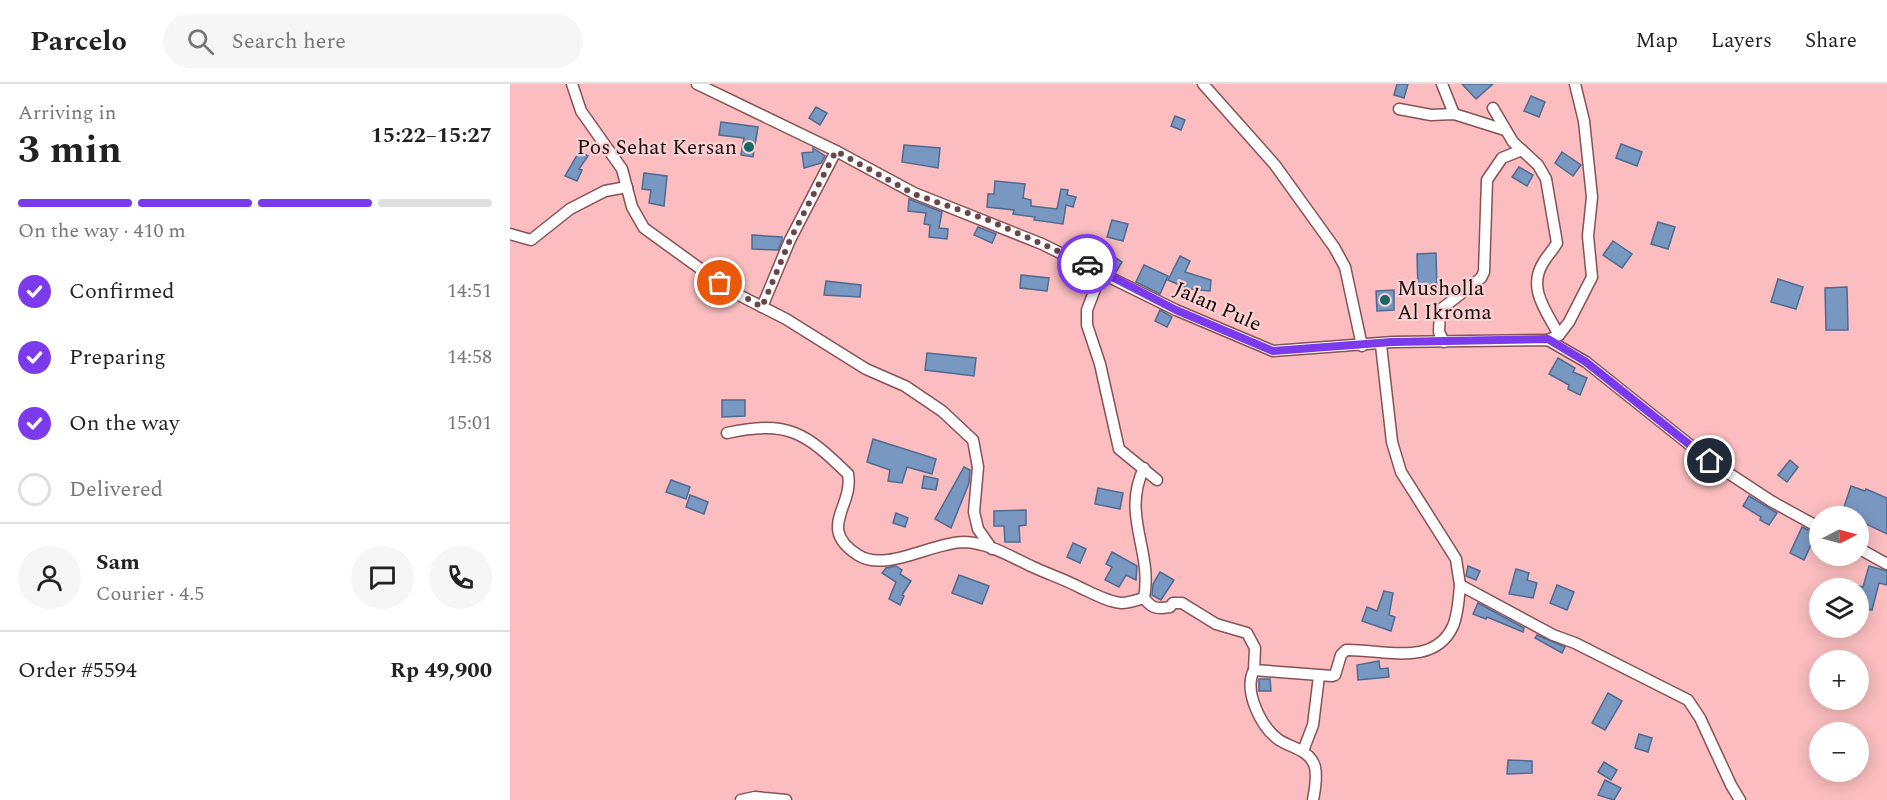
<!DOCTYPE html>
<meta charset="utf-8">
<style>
body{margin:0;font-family:Spectral,serif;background:#f6f6f6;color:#222;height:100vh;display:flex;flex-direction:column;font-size:22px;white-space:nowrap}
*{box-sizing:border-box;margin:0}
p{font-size:20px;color:#767676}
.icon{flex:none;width:33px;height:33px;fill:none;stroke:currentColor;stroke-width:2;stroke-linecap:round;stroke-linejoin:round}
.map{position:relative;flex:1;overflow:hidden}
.drawer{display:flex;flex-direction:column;background:#fff;width:510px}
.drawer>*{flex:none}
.needle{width:39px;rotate:84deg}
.fabs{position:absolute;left:1299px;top:422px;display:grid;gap:12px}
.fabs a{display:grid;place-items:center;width:60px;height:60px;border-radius:50%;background:#fff;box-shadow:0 3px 15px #0003;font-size:30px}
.pin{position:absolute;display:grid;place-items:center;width:51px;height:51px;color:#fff;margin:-26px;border:3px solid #fff;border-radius:50%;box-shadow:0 2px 6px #0007}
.courier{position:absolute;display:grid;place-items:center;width:60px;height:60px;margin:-30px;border:4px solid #7c3aed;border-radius:50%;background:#fff;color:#222;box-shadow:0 2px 8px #0007}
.head em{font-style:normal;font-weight:700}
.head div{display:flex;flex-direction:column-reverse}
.head{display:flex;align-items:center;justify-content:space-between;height:102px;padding:0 18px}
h1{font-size:39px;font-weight:700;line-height:45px}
.bar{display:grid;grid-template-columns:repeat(4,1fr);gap:9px 6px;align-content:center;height:72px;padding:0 18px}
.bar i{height:8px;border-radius:4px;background:#e0e0e0}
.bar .selected{background:#7c3aed}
.bar p{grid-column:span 4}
.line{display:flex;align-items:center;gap:15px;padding:0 18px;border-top:2px solid #e0e0e0}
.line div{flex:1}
.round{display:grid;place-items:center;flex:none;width:63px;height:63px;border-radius:32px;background:#f6f6f6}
ol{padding:0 18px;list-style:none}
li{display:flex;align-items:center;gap:18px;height:66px}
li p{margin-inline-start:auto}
li .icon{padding:6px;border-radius:50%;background:#7c3aed;color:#fff;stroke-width:4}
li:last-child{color:#767676}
li i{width:33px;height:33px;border:3px solid #e0e0e0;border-radius:50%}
header{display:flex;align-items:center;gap:36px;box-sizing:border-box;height:84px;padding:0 30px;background:#fff;border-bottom:2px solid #e0e0e0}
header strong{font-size:28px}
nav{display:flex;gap:33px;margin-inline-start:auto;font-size:21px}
.search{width:420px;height:54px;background:#f6f6f6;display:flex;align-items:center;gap:15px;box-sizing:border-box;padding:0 21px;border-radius:33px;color:#767676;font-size:22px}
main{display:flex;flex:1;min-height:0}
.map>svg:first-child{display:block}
</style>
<header>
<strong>Parcelo</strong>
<div class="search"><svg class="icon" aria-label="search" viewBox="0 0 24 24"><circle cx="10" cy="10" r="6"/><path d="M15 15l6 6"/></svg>Search here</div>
<nav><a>Map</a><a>Layers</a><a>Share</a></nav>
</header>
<main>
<section class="drawer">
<div class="head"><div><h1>3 min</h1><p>Arriving in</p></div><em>15:22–15:27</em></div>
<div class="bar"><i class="selected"></i><i class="selected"></i><i class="selected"></i><i></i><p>On the way · 410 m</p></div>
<ol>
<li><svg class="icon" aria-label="check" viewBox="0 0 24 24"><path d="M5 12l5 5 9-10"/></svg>Confirmed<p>14:51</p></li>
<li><svg class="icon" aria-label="check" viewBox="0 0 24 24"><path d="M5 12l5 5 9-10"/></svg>Preparing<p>14:58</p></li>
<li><svg class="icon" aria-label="check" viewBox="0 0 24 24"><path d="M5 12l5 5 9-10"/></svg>On the way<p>15:01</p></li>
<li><i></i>Delivered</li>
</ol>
<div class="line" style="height:108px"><a class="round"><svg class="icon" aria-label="person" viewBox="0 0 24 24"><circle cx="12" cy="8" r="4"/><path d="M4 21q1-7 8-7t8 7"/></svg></a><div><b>Sam</b><p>Courier · 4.5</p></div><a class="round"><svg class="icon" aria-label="chat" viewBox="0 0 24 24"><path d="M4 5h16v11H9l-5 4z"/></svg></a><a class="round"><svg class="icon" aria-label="phone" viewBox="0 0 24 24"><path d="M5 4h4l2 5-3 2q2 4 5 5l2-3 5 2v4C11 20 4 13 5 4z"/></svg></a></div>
<div class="line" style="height:78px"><div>Order #5594</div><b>Rp 49,900</b></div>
</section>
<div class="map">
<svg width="1377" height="716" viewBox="0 0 1377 716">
<rect width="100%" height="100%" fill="#fbbdbf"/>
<g fill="#7998c1" stroke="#4e6a91" stroke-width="1.5">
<polygon points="887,0 898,0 894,14 884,11"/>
<polygon points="952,0 983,0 966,15"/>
<polygon points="1021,12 1035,18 1029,33 1014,27"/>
<polygon points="306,23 317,29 310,41 299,34"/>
<polygon points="665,32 675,36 671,46 661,42"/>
<polygon points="211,38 248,43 243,73 231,71 234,54 209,51"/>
<polygon points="1111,60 1132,68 1127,82 1106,74"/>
<polygon points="394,61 430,64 428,84 392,78"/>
<polygon points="303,64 315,72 311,79 294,84 292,69 303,68"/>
<polygon points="70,66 78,72 69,85 72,86 67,97 55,92"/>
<polygon points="1052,68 1071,81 1063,92 1045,79"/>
<polygon points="1009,83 1023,91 1017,102 1002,93"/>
<polygon points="134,89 157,92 154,122 139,119 141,106 132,105"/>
<polygon points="485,97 515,100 513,114 521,116 521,122 547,125 551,105 558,106 557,111 566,113 563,123 556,121 553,140 524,136 525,133 503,130 504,126 477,123 478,110 484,110"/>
<polygon points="399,115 432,128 429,144 438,145 437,155 419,153 420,141 414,140 416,129 398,127"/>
<polygon points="602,136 618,140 613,157 597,153"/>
<polygon points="1148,138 1165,143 1158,165 1141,160"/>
<polygon points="468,143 486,150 482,159 464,151"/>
<polygon points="242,151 272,153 272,156 268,166 242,165"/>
<polygon points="1103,157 1122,170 1112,184 1093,171"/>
<polygon points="583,159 612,178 606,188 575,171"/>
<polygon points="926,169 927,205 908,206 907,170"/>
<polygon points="670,172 680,177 675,188 701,196 700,207 679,205 658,196"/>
<polygon points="634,181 658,192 650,210 626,198"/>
<polygon points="511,191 539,194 537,207 510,204"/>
<polygon points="1268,195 1293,203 1286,225 1261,218"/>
<polygon points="316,197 351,201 350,213 314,211"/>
<polygon points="1337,203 1338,246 1316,246 1315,204"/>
<polygon points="884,206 884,226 867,227 866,207"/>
<polygon points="650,226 662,233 657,243 645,237"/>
<polygon points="417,269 466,274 464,292 415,286"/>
<polygon points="1048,274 1065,284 1063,288 1077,294 1070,311 1058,305 1059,301 1039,290"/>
<polygon points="212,316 235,316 235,332 212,333"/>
<polygon points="363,355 426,375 422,390 397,383 392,399 378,397 380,386 357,378"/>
<polygon points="1280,376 1288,383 1277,398 1268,391"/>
<polygon points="454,383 460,386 459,399 441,444 425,435"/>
<polygon points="414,392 428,395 426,406 412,404"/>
<polygon points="161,396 180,403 176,415 156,408"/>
<polygon points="1341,402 1355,407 1356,405 1377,414 1377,450 1348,436 1348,432 1331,432"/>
<polygon points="588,404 613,409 610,425 585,420"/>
<polygon points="180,411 198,418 194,430 176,423"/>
<polygon points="1239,412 1267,429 1259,441 1250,436 1251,433 1233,422"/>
<polygon points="516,426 516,441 509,442 510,458 495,458 494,442 484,442 484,427"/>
<polygon points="386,429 398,434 395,443 383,439"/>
<polygon points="1292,443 1306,450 1294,476 1280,469"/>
<polygon points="563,459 576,465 570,479 557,473"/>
<polygon points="602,468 627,482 626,496 616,491 609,503 595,496 602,483 596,480"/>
<polygon points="386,482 392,486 390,490 401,497 392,511 394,512 390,521 379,515 386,498 372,489 376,484"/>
<polygon points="958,482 970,487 966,496 956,492"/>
<polygon points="1359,482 1377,487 1377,501 1369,499 1362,526 1348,523 1348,502 1353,503"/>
<polygon points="1006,485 1019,489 1017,496 1027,499 1023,514 999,510"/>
<polygon points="650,488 664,496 651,516 642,511 643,500"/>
<polygon points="449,491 479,502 472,520 442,509"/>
<polygon points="1047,501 1064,508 1057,526 1040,519"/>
<polygon points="874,507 883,509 879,531 885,533 881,547 852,537 857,523 867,527"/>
<polygon points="968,519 1014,544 1013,548 977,533 976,535 963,530"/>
<polygon points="1027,551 1055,563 1052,569 1025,554"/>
<polygon points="869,577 870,585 878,584 879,593 848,596 847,581"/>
<polygon points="749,595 760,595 761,607 749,607"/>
<polygon points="1098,609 1112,617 1095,646 1082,639"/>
<polygon points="1129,650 1142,654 1138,668 1125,664"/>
<polygon points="998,676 1022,677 1022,689 997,690"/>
<polygon points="1094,678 1107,686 1101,696 1088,688"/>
<polygon points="1095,696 1111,704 1104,716 1088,711"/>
</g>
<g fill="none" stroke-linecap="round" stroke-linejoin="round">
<defs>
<g id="minor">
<polyline points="62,0 71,27 112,85 122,123 134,144 221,207 276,235 356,285 395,302 432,327 463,356 468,383 464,428 468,445 482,465"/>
<polyline points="187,0 326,67 404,109 532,160 666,226 763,267 883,258 1038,256 1076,278 1200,377 1261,417 1310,444"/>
<polyline points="693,0 765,81 824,163 835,183 852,262"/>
<polyline points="932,0 944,30"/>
<path d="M983 24 1003 58 1028 81 1036 95 1047 159C1043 166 1037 172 1033 179 1017 205 1037 228 1049 251"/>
<polyline points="889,25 921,31 944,30 995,46"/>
<polyline points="0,150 21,156 60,125 95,107 117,103"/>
<polyline points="592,187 577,226 577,241 590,280 609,365 647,396"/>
<polyline points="252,223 280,156 326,67"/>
<polyline points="1038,256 1049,251 1059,238 1082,193 1078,152 1082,113 1074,37 1065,0"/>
<polyline points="934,258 929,248 930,226 971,194 974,188 977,96 992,74 1012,66"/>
<polyline points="871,261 882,358 891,388 946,475 950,501 1043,551 1065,559 1178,616 1190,634 1221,701 1230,716"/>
<path d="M217 349C278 336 295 348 338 390 344 423 306 444 348 471 375 489 423 458 454 458 480 459 501 473 523 483 538 490 554 495 569 503 582 509 598 518 612 519 619 519 627 516 634 514"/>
<path d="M634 384C611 432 643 466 634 514 642 525 647 525 660 523L663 519H672L706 540 737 549 745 564 744 586 822 592 825 591 831 571 836 566C872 565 924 584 943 542 948 530 949 514 950 501"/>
<polyline points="1348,464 1377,480"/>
<path d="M744 586C733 607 751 643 769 656 782 664 800 666 805 683 807 693 805 706 803 716"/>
<polyline points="793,667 803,641 809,592"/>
<polyline points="231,716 245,713 276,716"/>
</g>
</defs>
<use href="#minor" stroke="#875255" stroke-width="13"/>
<use href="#minor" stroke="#fff" stroke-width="10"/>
</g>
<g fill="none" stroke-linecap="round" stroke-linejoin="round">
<polyline stroke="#694748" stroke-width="6" stroke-dasharray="0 10.8" points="210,199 252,223 280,156 326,67 404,110 478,136 577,180"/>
<polyline stroke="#7c3aed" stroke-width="8" points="577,180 666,226 763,267 882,258 1038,255 1076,278 1200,377"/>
</g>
<g fill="#186667" stroke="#f8d2d3" stroke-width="2">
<circle cx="239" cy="63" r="6"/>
<circle cx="875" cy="216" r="6"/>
</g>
<g text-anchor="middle" stroke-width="4.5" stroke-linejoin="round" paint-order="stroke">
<g font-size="21" fill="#1a0708" stroke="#f8d2d3" text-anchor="end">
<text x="227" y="70">Pos Sehat Kersan</text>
<text x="887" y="211" text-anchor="start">Musholla<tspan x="887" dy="24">Al Ikroma</tspan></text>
</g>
<g font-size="21" fill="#1a0708" stroke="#f8d2d3">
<text transform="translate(708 222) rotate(24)" y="7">Jalan Pule</text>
</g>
</g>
</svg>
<div class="fabs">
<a><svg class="needle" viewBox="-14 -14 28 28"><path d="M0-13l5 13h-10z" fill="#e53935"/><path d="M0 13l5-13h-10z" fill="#767676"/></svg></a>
<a><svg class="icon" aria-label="layers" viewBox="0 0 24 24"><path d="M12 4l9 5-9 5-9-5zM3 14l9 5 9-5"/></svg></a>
<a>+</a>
<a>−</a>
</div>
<div class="pin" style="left:210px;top:199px;background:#ea580c"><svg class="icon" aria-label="bag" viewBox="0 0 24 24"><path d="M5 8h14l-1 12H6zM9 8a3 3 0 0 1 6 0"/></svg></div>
<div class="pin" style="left:1200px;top:377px;background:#1f2937"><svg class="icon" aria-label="home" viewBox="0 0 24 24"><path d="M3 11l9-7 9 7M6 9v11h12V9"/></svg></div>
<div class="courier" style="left:577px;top:180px"><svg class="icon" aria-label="car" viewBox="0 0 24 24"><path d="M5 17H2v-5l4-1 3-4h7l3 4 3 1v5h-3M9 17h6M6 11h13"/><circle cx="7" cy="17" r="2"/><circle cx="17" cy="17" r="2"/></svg></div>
</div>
</main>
